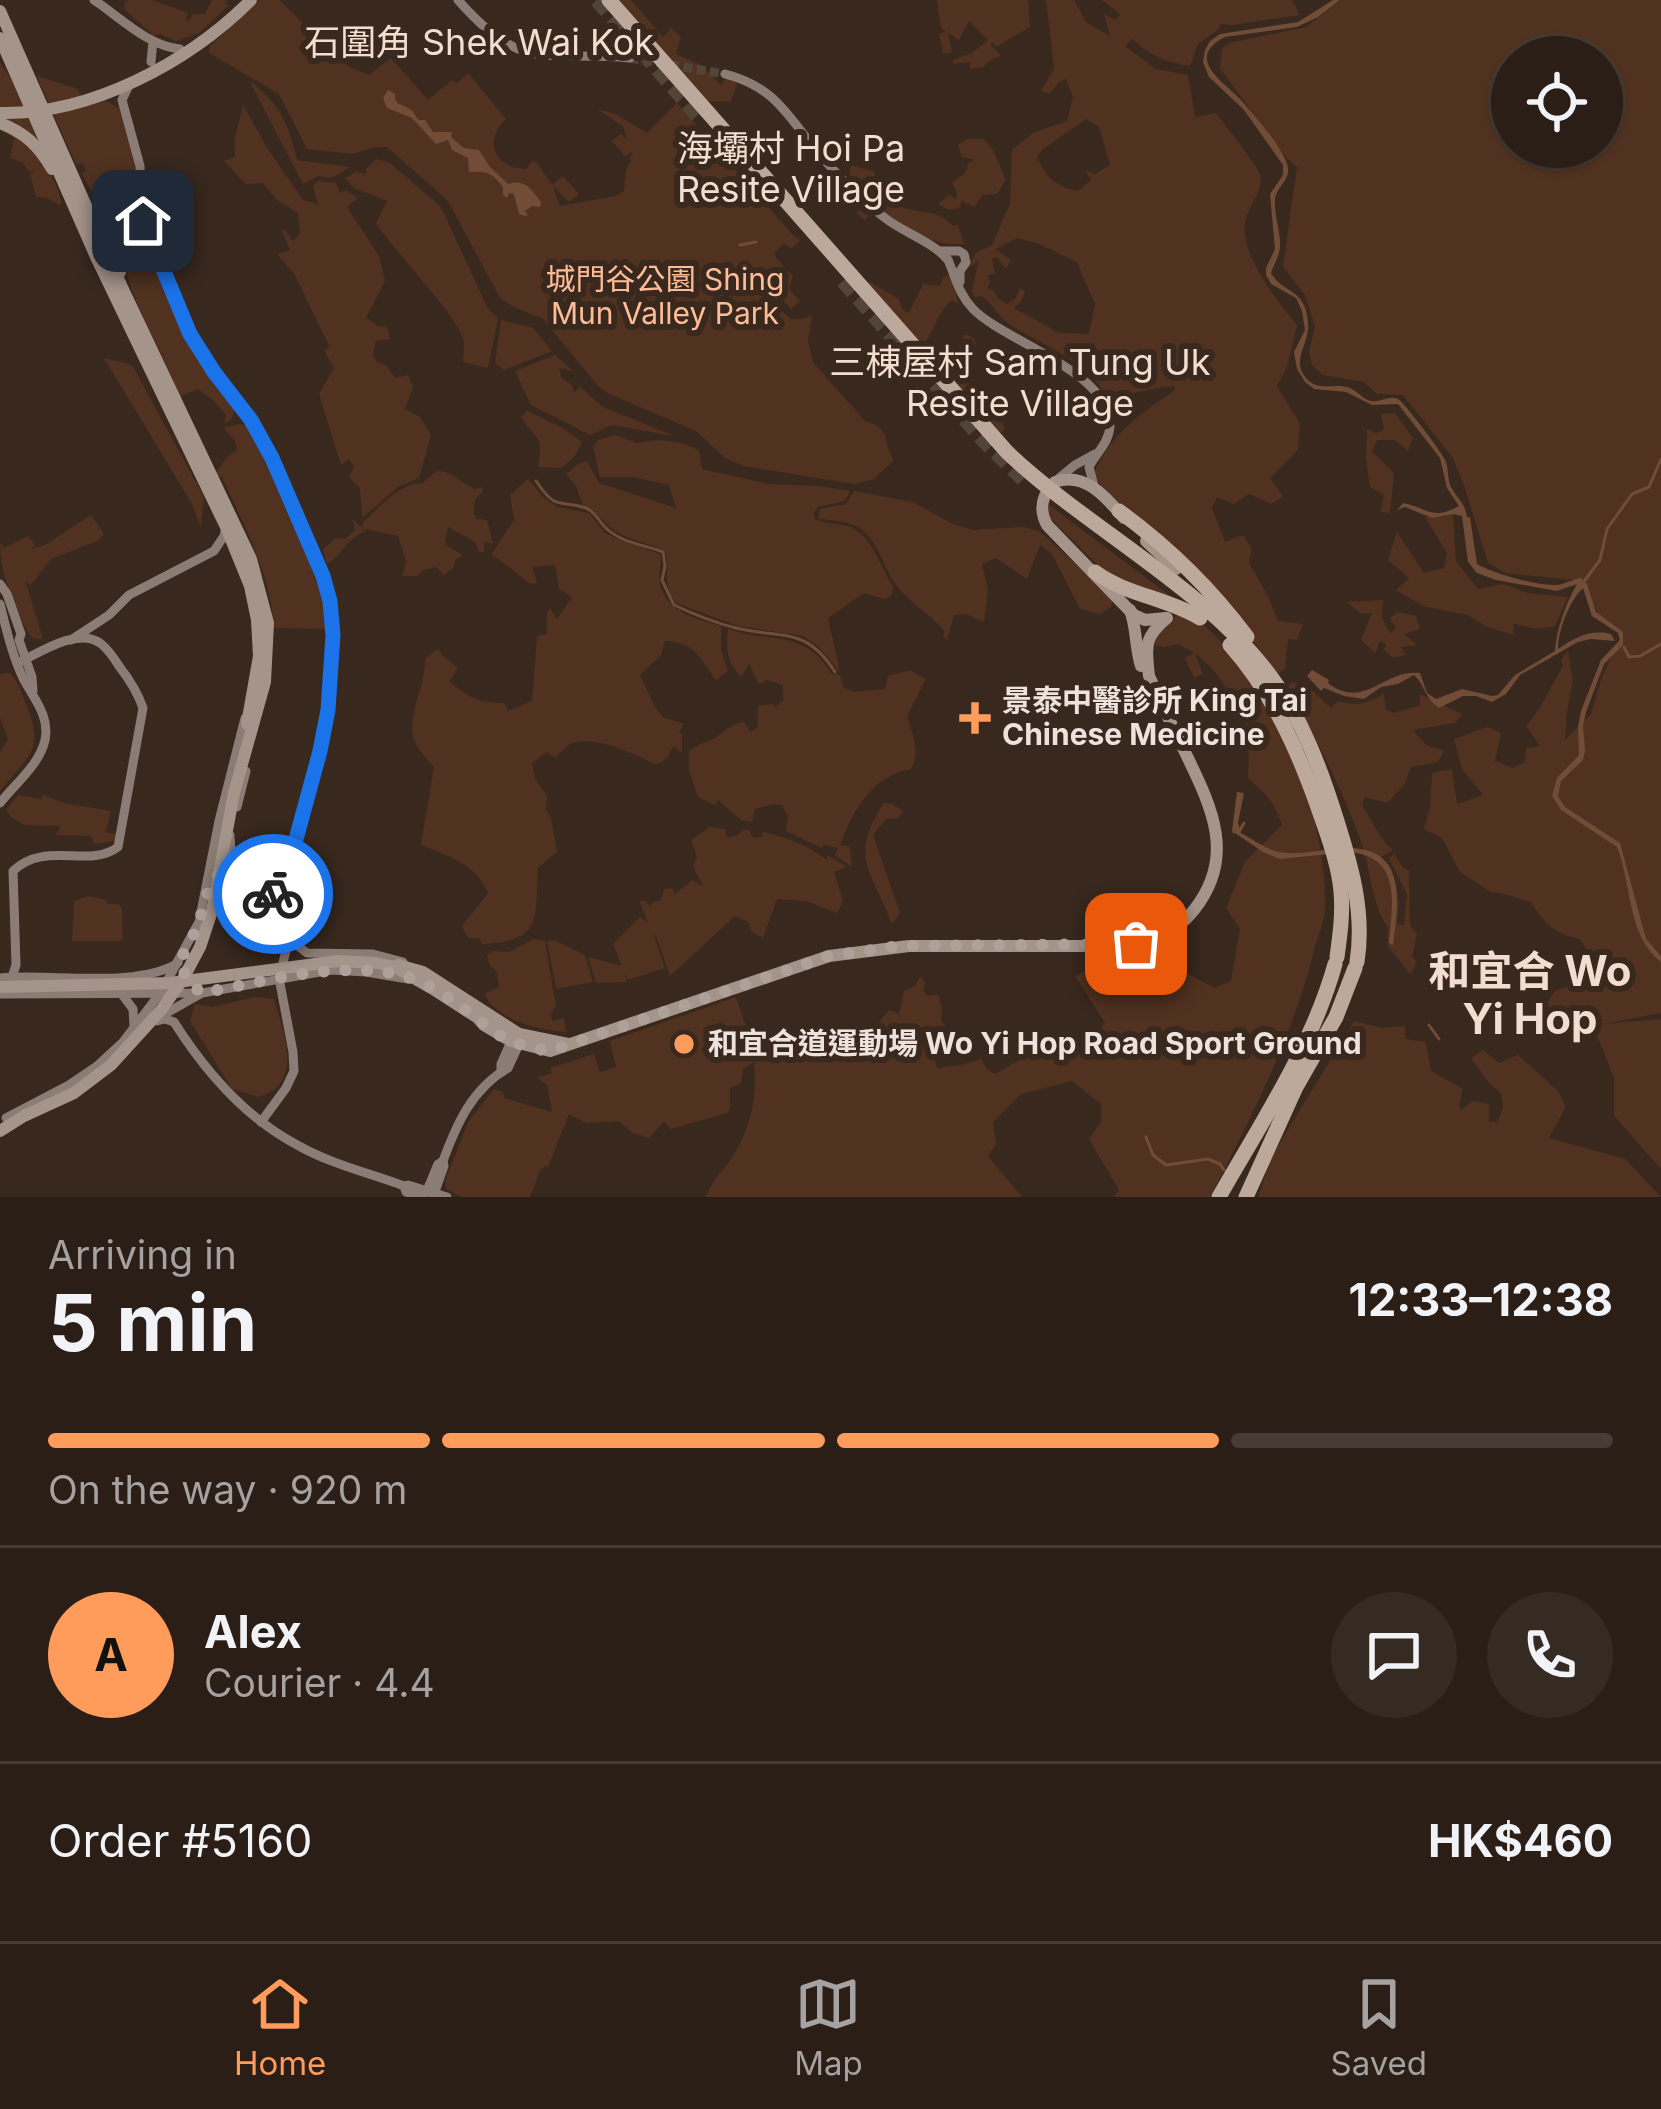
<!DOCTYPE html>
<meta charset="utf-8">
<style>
body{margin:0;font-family:Inter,"Noto Sans TC",sans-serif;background:#362b23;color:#f1f3f6;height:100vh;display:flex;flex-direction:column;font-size:45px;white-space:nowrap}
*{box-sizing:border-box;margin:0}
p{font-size:39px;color:#a5a2a1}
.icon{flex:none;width:66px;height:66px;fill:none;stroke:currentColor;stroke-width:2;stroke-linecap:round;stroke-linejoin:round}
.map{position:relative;height:1197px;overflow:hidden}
.details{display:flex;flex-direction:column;background:#2a1e16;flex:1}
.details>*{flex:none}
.buttons{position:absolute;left:1491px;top:36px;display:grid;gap:24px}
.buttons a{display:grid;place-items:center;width:132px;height:132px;border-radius:50%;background:#2a1e16;box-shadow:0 3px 9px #0004,0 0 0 3px #463c35;font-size:60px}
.pin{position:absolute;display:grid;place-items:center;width:102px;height:102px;color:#fff;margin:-51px;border-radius:24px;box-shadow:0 6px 18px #0006}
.courier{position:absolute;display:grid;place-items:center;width:120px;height:120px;margin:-60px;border:9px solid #1a73e8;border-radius:50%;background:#fff;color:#222;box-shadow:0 3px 15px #0007}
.summary em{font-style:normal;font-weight:700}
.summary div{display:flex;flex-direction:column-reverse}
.summary{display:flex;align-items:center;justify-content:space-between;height:204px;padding:0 48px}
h1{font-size:78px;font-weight:700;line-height:90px}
.bar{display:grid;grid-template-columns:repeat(4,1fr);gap:18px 12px;align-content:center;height:144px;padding:0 48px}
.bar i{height:15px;border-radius:9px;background:#463c35}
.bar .on{background:#ff9b5b}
.bar p{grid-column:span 4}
.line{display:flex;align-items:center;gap:30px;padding:0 48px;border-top:3px solid #463c35}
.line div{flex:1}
.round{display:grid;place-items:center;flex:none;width:126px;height:126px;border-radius:63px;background:#362b23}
.tab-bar{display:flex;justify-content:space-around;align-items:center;height:168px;border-top:3px solid #463c35;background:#2a1e16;font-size:33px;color:#a5a2a1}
.tab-bar a{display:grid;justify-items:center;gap:6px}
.tab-bar .on{color:#ff9b5b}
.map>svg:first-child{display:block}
</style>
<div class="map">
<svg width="1661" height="1197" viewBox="0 0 1661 1197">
<rect width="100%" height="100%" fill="#38281e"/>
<g fill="#513220" fill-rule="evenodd">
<polygon points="127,0 152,0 188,13 186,19 189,20 193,14 205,14 212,0 228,0 224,4 229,5 199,33 176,41 160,34 153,35 125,10 124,5"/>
<path d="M259 0H279L349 67 369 75 391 58 428 100 452 80 456 84 468 73 506 119C483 141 494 168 526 169L532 161 537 163 552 185 563 176 579 194 569 202 553 186 560 206 616 196 624 191 626 169 631 161 629 158 633 154 631 152 626 157 612 141 621 134 627 140 623 126 597 109 616 114 647 133 677 103 793 235 800 240 792 248 784 244 775 252 776 258 793 276 789 289 800 301 791 309 777 294 776 306 791 319H802L812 315 808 341 813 362 865 421C893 428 882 444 894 460L874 479 854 484 744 466 725 458 696 431 609 394 598 386 543 319 512 306 500 298 448 201 387 147H374L354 154 307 149 279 94 209 53 210 46Z"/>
<polygon points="618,0 631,0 663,37 671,28 681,37 676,54 703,66 721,85 733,69 737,85 730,102 706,101"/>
<polygon points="937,0 1028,0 1030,27 996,47 993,43 990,44 1001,56 989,61 983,67 970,69 970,62 953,64 953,60 972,53 988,40 969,21 959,40 948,33 952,52 943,54 939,34 946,31 941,28"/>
<path d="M1046 0H1074L1086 22 1110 36 1104 14 1116 20 1120 14 1102 0H1292L1300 15 1232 25 1221 24 1219 29 1198 44 1190 66C1165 62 1151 56 1132 39L1125 46 1156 69 1188 75 1195 117 1216 113C1224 124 1256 164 1260 174 1264 190 1250 204 1246 218 1236 251 1278 301 1297 325L1287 367 1277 386 1300 424 1298 450 1270 478 1283 496 1272 504 1249 494 1234 504 1217 497 1212 508 1225 542 1243 535 1252 549 1249 563 1268 596 1278 621 1303 624 1297 640 1288 639 1285 669 1278 674C1240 621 1195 572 1147 526 1130 509 1105 496 1094 474 1108 436 1142 412 1174 391L1175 386C1160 386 1128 395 1110 398 1097 384 1085 368 1068 358 1049 345 1027 336 1008 323 997 315 993 304 982 296L974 297 972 289 979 260 965 271 976 253 992 245 1010 204 1012 150 1033 133 1067 121 1073 97 1066 79 1058 83 1050 94 1041 91 1054 69ZM1086 119 1099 127 1110 165 1095 174 1085 170 1091 180 1078 191C1057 187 1046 178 1037 157L1042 150ZM1017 238 1037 243 1077 262 1095 304 1089 334 1059 333 1014 308 1022 300 1025 291 1020 288 1015 299 1006 304 998 298 993 290 987 288 990 282 988 275 995 274 992 259 997 257 1006 269 1011 260 995 249Z"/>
<path d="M1341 0H1661V1013L1603 1024 1661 1019V1169L1614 1116V1078L1598 1038 1580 1017 1544 1022 1542 1010 1555 991 1582 981 1591 957 1580 939C1556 935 1543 923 1531 902 1518 899 1502 891 1491 892L1460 872 1442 838 1424 829 1430 808 1432 773 1452 769 1457 804 1483 795 1462 769 1454 739 1487 727 1501 733 1495 761 1513 768 1525 762 1526 748 1540 746 1526 726C1543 707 1550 687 1563 666L1561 660 1568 651 1573 681 1567 712 1565 740 1591 714 1602 677 1621 636 1600 617 1583 581 1505 573 1488 563 1465 488 1453 458 1403 395 1377 394 1364 382 1323 375 1312 365 1309 351 1315 327 1305 295 1283 267 1297 167 1286 158 1220 68 1222 48 1229 43 1306 27ZM1512 57H1602V147H1512Z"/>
<polygon points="0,63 42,124 45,165 55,182 62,203 59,205 47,198 36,197 30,174 36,170 29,172 23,163 10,158 14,138 0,130"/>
<path d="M35 72 37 76 78 89 84 105 106 101 119 108C133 139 162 207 118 226L103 217C104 201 87 189 82 173L86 171 83 163 77 165 74 160Z"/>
<path d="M249 80C281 107 287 120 297 160L350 167 332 178 318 176 303 184Z"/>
<polygon points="243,105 266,146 303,200 318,204 313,186 318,181 336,183 340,193 346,190 358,198 347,207 379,256 385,281 366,318 378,326 387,327 390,339 376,341 373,355 377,362 387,366 395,378 408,375 413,387 405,409 420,417 431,435 419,478 398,487 362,518 360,488 349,477 354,467 349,459 341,465 319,394 334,368 324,350 330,348 295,275 277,254 290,250 282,231 284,229 293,241 300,233 298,213 277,200 263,183 246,184 224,161 235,157 235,138"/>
<polygon points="967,139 983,139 992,148 1006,180 997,194 983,195 974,207 962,201 959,208 949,210 938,204 949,195 956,199 957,192 952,183 966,172 968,163 975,160 962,157 958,145"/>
<path d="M376 159 390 163 441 207 487 307 498 319 488 368 463 362C463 355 464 348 464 342 460 318 393 250 376 223L387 201 354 188 345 178 356 172 366 174V169Z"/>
<path d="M851 165 875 172 874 180 887 200H881L882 204C895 202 900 208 913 210 934 215 936 210 953 226L958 225 964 244C933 247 900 226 875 209L865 220 856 213 874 201 864 192 852 207 849 204C856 185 847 178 851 165Z"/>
<path d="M140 229 147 236 148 247 151 246 157 262 155 264 188 339 236 405 231 420 224 423 226 415 214 401 198 389 179 397C169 358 113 277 127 244 130 238 136 234 140 229Z"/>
<path d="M952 275 958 304 952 300C938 311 935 328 925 343L915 340 905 325 865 284 870 282 899 299 903 310 909 313 923 284 940 286 944 276Z"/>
<polygon points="501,320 533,328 552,351 504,370 495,363"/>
<polygon points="965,334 973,338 976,343 965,370 966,379 990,402 1005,428 1003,432 998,433 947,374 947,368"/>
<polygon points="555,355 573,371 559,368 561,377 572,385 574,393 580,387 603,407 675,436 612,425 590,435 531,405 515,371"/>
<polygon points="104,358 132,365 204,497 201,527 191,502"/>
<path d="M527 411 561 427 582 442 575 456 562 468 538 467C544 434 537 442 521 417Z"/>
<polygon points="1395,413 1413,438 1408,451 1395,440 1377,440 1372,452 1394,473 1390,513 1380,512 1384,495 1370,487 1366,459 1367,429 1376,433 1384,430 1381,414"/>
<path d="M239 424 258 426 269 446 264 456 281 484 294 521H298L301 527 298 532 324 601H328L327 629 274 628C271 574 244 526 222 477L214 476 227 457 237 450 235 441 224 428Z"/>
<path d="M615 435 637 443 660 440 681 443 699 450 702 469 768 484 819 486 850 491 845 501 817 507 814 513 815 519C826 525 840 522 853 528 874 540 880 567 893 586L892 595 884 599 864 593 828 618 840 672 818 646 803 636 738 626 676 603C659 575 672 575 665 551 649 543 631 541 615 531 602 523 598 510 583 505L576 486 566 474 578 464 587 461 599 483 676 508 669 485 632 477H600L593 447 598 440Z"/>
<path d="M436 471C457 472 459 484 476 489L481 487 483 491C473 500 472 507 476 519L487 520 493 544 484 542V552H479L475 542 448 527 445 540 447 546 463 555 455 560 454 567 444 575 436 567 423 570 417 576H402L406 561 398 536 366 529V531C347 538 342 555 327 564L323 550 335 538 345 539 355 530 352 519 363 528V522C380 507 399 483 423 483Z"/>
<path d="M528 479 543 497 557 507 589 513 604 532 617 539 660 554C662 565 658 573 660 583 666 613 696 618 721 626V650L728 671 716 680C700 658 695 642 665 641L661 655 640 675 656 709 663 717 684 724 679 732 682 734V753L673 746C669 756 667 761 656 764 635 755 592 733 570 744 568 745 556 757 555 758L547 752 532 763 535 779 547 796 546 810 551 818 557 852 538 868C535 920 543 941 482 944L479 938H468L462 926 488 893C478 866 448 855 421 845L434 767C428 760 420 752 416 744 403 719 426 689 425 659L438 648 442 655 458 668 449 681C470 698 476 702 504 703L508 711 532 701 537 636 547 634V613L550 608 557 619 572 597 559 589 555 565 532 567 537 583 531 584C516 574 507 563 491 555L514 520 510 495Z"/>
<path d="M854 491 913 502 953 524 973 530 1024 527 1039 531 1113 597 1111 607 1100 614 1080 609 1052 554 1040 545 1027 579 996 558 982 564 988 590 984 622 966 614 954 615 947 640 943 637 945 631C930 614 911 604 897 586 884 569 879 543 862 530 848 519 832 522 818 518L820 509 846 504Z"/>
<polygon points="1049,505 1173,598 1110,577 1051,519 1047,507"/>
<polygon points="1453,513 1456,561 1478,589 1503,584 1528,593 1568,597 1555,626 1537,629 1514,624 1513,635 1485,626 1468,615 1423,606 1396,590 1409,578 1388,560 1397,532 1424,573 1444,568 1447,553 1425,517"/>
<path d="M91 515 104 534 97 541 51 559 30 586 25 580 43 639H34C15 618 0 571 0 543L4 548 28 536 35 545 31 549 45 545Z"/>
<polygon points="1383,600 1382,618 1390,633 1396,628 1390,618 1398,612 1416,616 1420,629 1404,634 1417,645 1401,647 1406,655 1393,658 1384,650 1386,644 1380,641 1375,653 1361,640 1372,613 1361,614 1347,602"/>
<path d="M1182 611C1222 631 1242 670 1265 707 1302 765 1326 837 1325 907 1325 922 1317 937 1314 951 1292 1038 1251 1118 1210 1197H1114L1119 1190 1089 1139 1101 1122V1104L1072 1081 1021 1094 993 1122 996 1144 988 1156 1022 1197H706C711 1181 724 1170 733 1156 751 1127 758 1095 754 1062L743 1069 741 1083 730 1088V1109L727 1113 671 1129 664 1121 649 1138 633 1133 618 1121 586 1123 569 1114 548 1167 545 1166 540 1171 530 1197H462L446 1189 445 1181 468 1122 494 1089 503 1092 504 1098 552 1112 547 1085 537 1078 552 1073 550 1068 594 1054 600 1072 616 1067 610 1041 736 997 753 1048 755 1061 799 1043 812 1060C853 1047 861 1045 889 1010L899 1014 904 991 915 986 920 976 925 982 923 990 928 996 938 994 942 1009 941 1022 955 1034 953 1037 930 1043 937 1068 962 1065 981 1059 986 1068 995 1074 1023 1058 1062 1042 1078 1050 1105 1023 1075 976 1099 966 1165 962 1215 988 1231 981 1240 929 1226 908 1245 862 1282 825C1271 796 1269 798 1248 778L1249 744 1243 745C1235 706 1229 678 1195 654L1203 674 1194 678 1185 658 1194 653 1178 644 1164 647 1154 645 1149 662C1150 639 1164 626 1182 611Z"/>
<path d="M728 629C772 644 803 628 832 674L840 675 844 688 855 692 885 689 888 676 910 670 926 679 907 716C912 734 921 752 911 769 872 776 853 810 840 845L850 847 852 867 835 855 838 848 824 845 822 848 786 831 788 817 782 805 774 804 755 809 752 822 741 820 718 800 715 805 698 797 689 771V751C697 745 704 743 713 739 725 733 729 724 744 722L750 732 757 728 758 706 772 704 775 707 783 700V685L767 680 759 684 749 664 741 677C726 661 726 649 728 629Z"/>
<path d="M10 673C19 682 22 694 27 707 45 752 27 757 0 791V752L8 740 0 717V674Z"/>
<path d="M1293 682 1314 692 1331 708 1338 701C1357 707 1367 703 1384 694L1386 709 1394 713 1420 705V694L1462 714 1455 723 1413 730 1426 745 1444 751 1438 762 1411 767 1405 784 1387 803 1365 797 1362 805C1374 822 1377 837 1393 850L1379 858C1398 883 1401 892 1397 923L1404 925 1407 894 1389 858 1395 854 1402 867 1409 871 1410 926 1417 933 1412 957 1417 962 1410 974 1388 946V927C1372 907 1371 872 1363 848 1344 791 1315 738 1288 685Z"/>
<polygon points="18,795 41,799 43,795 64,803 111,811 106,832 116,834 116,841 94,844 91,836 55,835 61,826 24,825 11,817 6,810"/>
<path d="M884 803 892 804 903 811 898 818 886 819 873 835 900 913 892 924C873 872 847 857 884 803Z"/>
<path d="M710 827 725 829 727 838 738 835 743 830H749L753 838 762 837 763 832C786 837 809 846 827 860V855L847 867 834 872 843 901 837 913 806 901 777 899 763 938 752 932 748 922 735 916 670 976 658 941 653 932 665 968 628 980 624 971 627 982 596 983 588 957 622 966 613 944 640 917 648 923 640 902 644 900 650 906 653 902 661 900 664 889 673 888 674 895 692 880 703 886 693 866 697 857 691 840Z"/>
<polygon points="89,896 106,900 107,904 118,904 122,908 123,938 120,941 72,941 74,901"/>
<path d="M534 939 545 941 556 1006 551 1013 552 1021 564 1018 566 1032C537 1029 499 1022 484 994L499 987 497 972 489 964 487 955 492 951 509 952Z"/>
<polygon points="554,940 585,955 593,982 556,989 547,941"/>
<path d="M255 997 274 999C280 1023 299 1066 277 1087 272 1092 265 1094 259 1097L232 1089 190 1021 195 1004 212 1007Z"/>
<polygon points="1354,1021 1382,1028 1405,1026 1405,1039 1426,1042 1431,1071 1463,1089 1459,1105 1461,1110 1472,1101 1489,1104 1489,1122 1497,1122 1503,1108 1501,1093 1489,1083 1471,1058 1483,1050 1499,1063 1518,1055 1558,1091 1566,1107 1549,1138 1625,1159 1661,1197 1258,1197 1272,1156"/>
</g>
<g fill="#714c36">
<path d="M1333 0H1340L1318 17 1297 27 1225 37C1184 58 1223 81 1240 99 1252 112 1286 151 1288 168 1290 181 1275 188 1275 201 1274 216 1281 232 1280 247 1279 257 1274 264 1271 273 1284 295 1305 287 1308 322 1311 344 1287 362 1310 382 1321 390 1335 384 1347 387 1356 389 1362 399 1371 401 1381 403 1388 395 1398 399 1403 401 1441 451 1444 458 1449 466 1447 476 1450 485 1456 498 1465 502 1467 517H1470L1477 564C1492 573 1545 589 1562 584 1569 582 1574 579 1581 578L1587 584 1596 612 1623 632V645L1604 664 1586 712 1583 726 1585 750 1583 760 1561 781 1558 796 1565 807 1620 843 1646 939 1661 956V962C1627 936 1632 884 1617 847L1561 810 1552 796 1557 778 1579 755 1578 727 1581 711 1601 660 1620 640 1618 633 1592 616 1583 588C1569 601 1558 631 1558 649 1575 638 1589 629 1611 634L1615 641 1591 639 1578 642 1520 675 1506 694 1492 702 1476 696H1463L1439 708C1424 697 1425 685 1414 675L1398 684 1381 687 1364 699 1344 696 1324 688 1321 691 1307 676 1312 670 1329 680 1328 683C1365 711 1383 669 1420 673L1427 693 1436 699 1462 689 1492 696 1498 695 1515 675 1555 651C1556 630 1566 603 1577 584L1557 591 1496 580 1477 573 1468 562 1462 516 1453 514 1432 518 1405 507 1397 510 1388 521 1403 503C1428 508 1432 521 1459 506L1447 488 1440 458 1398 404 1372 405 1346 392 1314 389 1305 382 1297 369 1294 352 1305 330 1302 311 1296 298 1271 284 1266 275V268L1275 249 1270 194 1283 175V165L1244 110 1209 77 1203 62 1205 50 1210 41 1220 34 1298 22Z"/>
<path d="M388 90 395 94C395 105 400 103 408 108 413 110 415 116 419 120H425L433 132H452L451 137 464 148 479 150 490 167 508 184C525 178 532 190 541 202L540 207 532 206 525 211 528 215 525 216 519 214 514 194 509 193 507 198 503 195V187C491 172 487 171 469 172L468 158 452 150 448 140 436 144 412 118 387 108 383 98Z"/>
<path d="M1237 792 1244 793 1238 823 1241 833C1252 839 1263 847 1275 851 1292 856 1315 851 1332 849 1406 840 1400 892 1393 945L1389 943C1392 904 1403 857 1349 852L1280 859 1263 852 1232 831Z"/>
</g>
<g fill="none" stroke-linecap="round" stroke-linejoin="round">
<g stroke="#714c36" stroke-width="3">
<polyline points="740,245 756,242"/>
<path d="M536 481C557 512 558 499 586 508 596 512 599 522 607 529 622 543 645 545 663 552L665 566 662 580 674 605C693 614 716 623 736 628 782 639 806 626 835 672"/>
<polyline points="1582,584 1600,560 1607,529 1632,494 1649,487 1661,459"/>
<polyline points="1624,647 1629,657 1640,656 1661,644"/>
<polyline points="1234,832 1240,830 1244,823"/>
<polyline points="1429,1025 1439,1039"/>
<polyline points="1146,1137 1153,1155 1166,1165 1208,1159 1220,1164 1224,1170"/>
</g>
<polyline stroke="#53443a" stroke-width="9" stroke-dasharray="9 4.5" stroke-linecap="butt" points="630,58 725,74"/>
<g stroke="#53443a" stroke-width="15" stroke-dasharray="15 8" stroke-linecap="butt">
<polyline points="597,0 698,116"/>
<polyline points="843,281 985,442 1027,483"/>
</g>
<g stroke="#8b7d76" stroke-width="9">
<path d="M94 0C121 18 148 46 180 49"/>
<path d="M458 0C524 75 544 50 630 58"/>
<polyline points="151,62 153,41"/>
<path d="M725 74C775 87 786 114 817 151 837 175 860 199 885 218 904 233 932 241 948 260"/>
<polyline points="130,83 122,100 140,166 141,210 146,229 190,334 214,372 251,420 272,458 323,576 332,610 328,710 320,751 285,880 283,926"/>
<polyline points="940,251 959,251 964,254 966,262 960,271 960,282"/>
<path d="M948 260C956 278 958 293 973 309 1005 342 1110 371 1110 426 1109 443 1096 453 1089 467L1095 490"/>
<polyline points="1059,478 1075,465 1095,454"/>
<polyline points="0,584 7,594 21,634 19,640 32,677 33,691"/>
<path d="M0 604C6 628 12 655 23 678 33 698 50 715 45 740 40 764 15 784 0 803"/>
<polyline points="71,640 109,615 129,595 214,551 224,536 226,527"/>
<polyline points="237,807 246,771"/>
<path d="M230 835C229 880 271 902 289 939L279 978 293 1052 294 1071 286 1088 261 1122"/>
<polyline points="289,939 307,953 373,954 403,962"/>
<path d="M12 977 16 965 13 871C45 840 89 869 118 847L143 708C138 693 129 679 119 666 114 658 108 649 100 643 77 627 39 653 18 663"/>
<path d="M0 978C50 973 136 989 178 963"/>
<polyline points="121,993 133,1009 134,1026"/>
<polyline points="0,994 202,993 331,970 366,972 408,979"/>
<polyline points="163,1015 200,994"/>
<path d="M157 1021 165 1019 174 1022C205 1071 247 1119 299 1146 331 1164 369 1173 404 1186L406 1192 422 1197"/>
<polyline points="501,1071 501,1064 513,1037"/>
<polyline points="6,1118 69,1085 97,1066 123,1042 161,992 199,922 219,821 245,718"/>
<polyline points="404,1186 408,1185 447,1197"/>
<polyline points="426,1193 438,1164 443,1161"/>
<path d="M433 1197 444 1166 443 1161C457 1123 472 1089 508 1068L521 1040"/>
</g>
<g stroke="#a5948a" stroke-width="12">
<polyline points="0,11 121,285 251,559 268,623 265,682 234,793 212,911 200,947 183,979 161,1010 111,1065 74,1093 24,1116 0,1131"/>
<polyline points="0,38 97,259 226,527 250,586 257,620 259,656 247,724"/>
<path d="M0 113C90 115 188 63 251 0"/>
<path d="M0 123C24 132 39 146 52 169"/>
<polyline points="91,217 116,231 132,228"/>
<path d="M120 272C117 249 124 234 143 221"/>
<path d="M1124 518C1106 497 1084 471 1055 482 1042 495 1038 508 1047 525L1134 615 1145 620 1166 618"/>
<polyline points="1146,541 1176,569"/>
<path d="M1130 610C1137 629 1135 647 1141 666"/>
<polyline points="398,965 423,972 519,1034 568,1044"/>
<path d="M0 987 170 983 338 961 376 963 395 967 433 989 478 1018 484 1025 511 1041 550 1051 829 956 909 946H1120C1148 944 1176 933 1194 910 1237 856 1211 806 1185 752 1172 727 1161 701 1149 676 1146 647 1143 638 1167 618"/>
</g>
<g stroke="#bda89c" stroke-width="15">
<path d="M609 0 1007 452C1088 529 1205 587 1271 677 1302 718 1321 770 1336 818 1351 865 1365 912 1357 962"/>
<path d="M1119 511C1167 546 1212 590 1247 637"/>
<path d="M1095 572C1126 595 1167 598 1200 618"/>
<path d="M1230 645C1274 694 1301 757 1322 819 1330 842 1339 867 1341 892 1343 914 1340 935 1337 957"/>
<path d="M1219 1197C1261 1123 1312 1047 1335 964"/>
<polyline points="1246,1197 1296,1087 1336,1017 1355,968"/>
</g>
</g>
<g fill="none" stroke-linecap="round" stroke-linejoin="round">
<path stroke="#aea19a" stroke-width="12" stroke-dasharray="0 21.6" d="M273 894 259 897C211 843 211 890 197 927 192 939 185 951 179 962L190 984 202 993C268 981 358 954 423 983 442 992 460 1007 478 1018 495 1038 525 1048 550 1051L829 956 899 946 1136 944"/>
<polyline stroke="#1a73e8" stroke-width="15" points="143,221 190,334 214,372 251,420 272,458 323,576 330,601 333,635 328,710 320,751 286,876 282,886 273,894"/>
</g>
<g fill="#ff9b5b" stroke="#38281e" stroke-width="4.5">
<path d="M969 700h12v12h12v12h-12v12h-12v-12h-12v-12h12z"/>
<circle cx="684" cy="1044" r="12"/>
</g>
<g text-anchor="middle" stroke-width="12" stroke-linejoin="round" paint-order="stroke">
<g font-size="30" fill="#febd97" stroke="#38281e">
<text x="665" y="290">城門谷公園 Shing<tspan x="665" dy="34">Mun Valley Park</tspan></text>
</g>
<g font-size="30" font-weight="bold" fill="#ede2dc" stroke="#38281e" text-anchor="start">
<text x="1002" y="711">景泰中醫診所 King Tai<tspan x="1002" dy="34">Chinese Medicine</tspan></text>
<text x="708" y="1054">和宜合道運動場 Wo Yi Hop Road Sport Ground</text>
</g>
<g font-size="36" fill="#f3ddd1" stroke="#38281e">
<text x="479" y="55">石圍角 Shek Wai Kok</text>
<text x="791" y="161">海壩村 Hoi Pa<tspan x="791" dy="41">Resite Village</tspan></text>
<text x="1020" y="375">三棟屋村 Sam Tung Uk<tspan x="1020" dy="41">Resite Village</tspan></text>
</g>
<g font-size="42" font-weight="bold" fill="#f3ddd1" stroke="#38281e">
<text x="1530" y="986">和宜合 Wo<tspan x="1530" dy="48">Yi Hop</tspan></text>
</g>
</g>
</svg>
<div class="buttons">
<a><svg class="icon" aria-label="locate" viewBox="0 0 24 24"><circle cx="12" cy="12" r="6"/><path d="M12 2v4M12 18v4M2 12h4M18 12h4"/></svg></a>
</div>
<div class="pin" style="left:1136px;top:944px;background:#ea580c"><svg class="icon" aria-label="bag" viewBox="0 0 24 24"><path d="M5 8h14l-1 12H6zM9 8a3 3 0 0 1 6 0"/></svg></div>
<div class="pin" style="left:143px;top:221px;background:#1f2937"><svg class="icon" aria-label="home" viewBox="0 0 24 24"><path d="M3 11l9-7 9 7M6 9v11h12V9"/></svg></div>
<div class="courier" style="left:273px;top:894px"><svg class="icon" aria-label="bike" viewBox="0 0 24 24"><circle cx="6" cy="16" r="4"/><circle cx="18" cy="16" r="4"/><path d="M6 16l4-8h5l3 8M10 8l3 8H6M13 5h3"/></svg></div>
</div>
<section class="details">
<div class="summary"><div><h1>5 min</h1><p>Arriving in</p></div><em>12:33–12:38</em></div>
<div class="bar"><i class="on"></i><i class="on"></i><i class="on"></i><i></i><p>On the way · 920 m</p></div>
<div class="line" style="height:216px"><b class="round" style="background:#ff9b5b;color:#111">A</b><div><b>Alex</b><p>Courier · 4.4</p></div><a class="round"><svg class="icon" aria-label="chat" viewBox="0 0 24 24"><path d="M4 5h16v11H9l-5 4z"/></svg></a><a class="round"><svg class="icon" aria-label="phone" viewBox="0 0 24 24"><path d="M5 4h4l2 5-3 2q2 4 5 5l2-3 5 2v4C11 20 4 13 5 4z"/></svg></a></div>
<div class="line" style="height:156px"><div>Order #5160</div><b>HK$460</b></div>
</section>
<nav class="tab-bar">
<a class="on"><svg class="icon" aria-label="home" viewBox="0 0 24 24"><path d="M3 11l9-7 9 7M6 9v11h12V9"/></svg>Home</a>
<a><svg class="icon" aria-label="map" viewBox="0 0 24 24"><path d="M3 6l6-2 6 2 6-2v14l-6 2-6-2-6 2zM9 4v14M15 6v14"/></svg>Map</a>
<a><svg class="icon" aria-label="saved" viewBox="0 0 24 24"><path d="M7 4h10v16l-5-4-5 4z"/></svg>Saved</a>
</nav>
